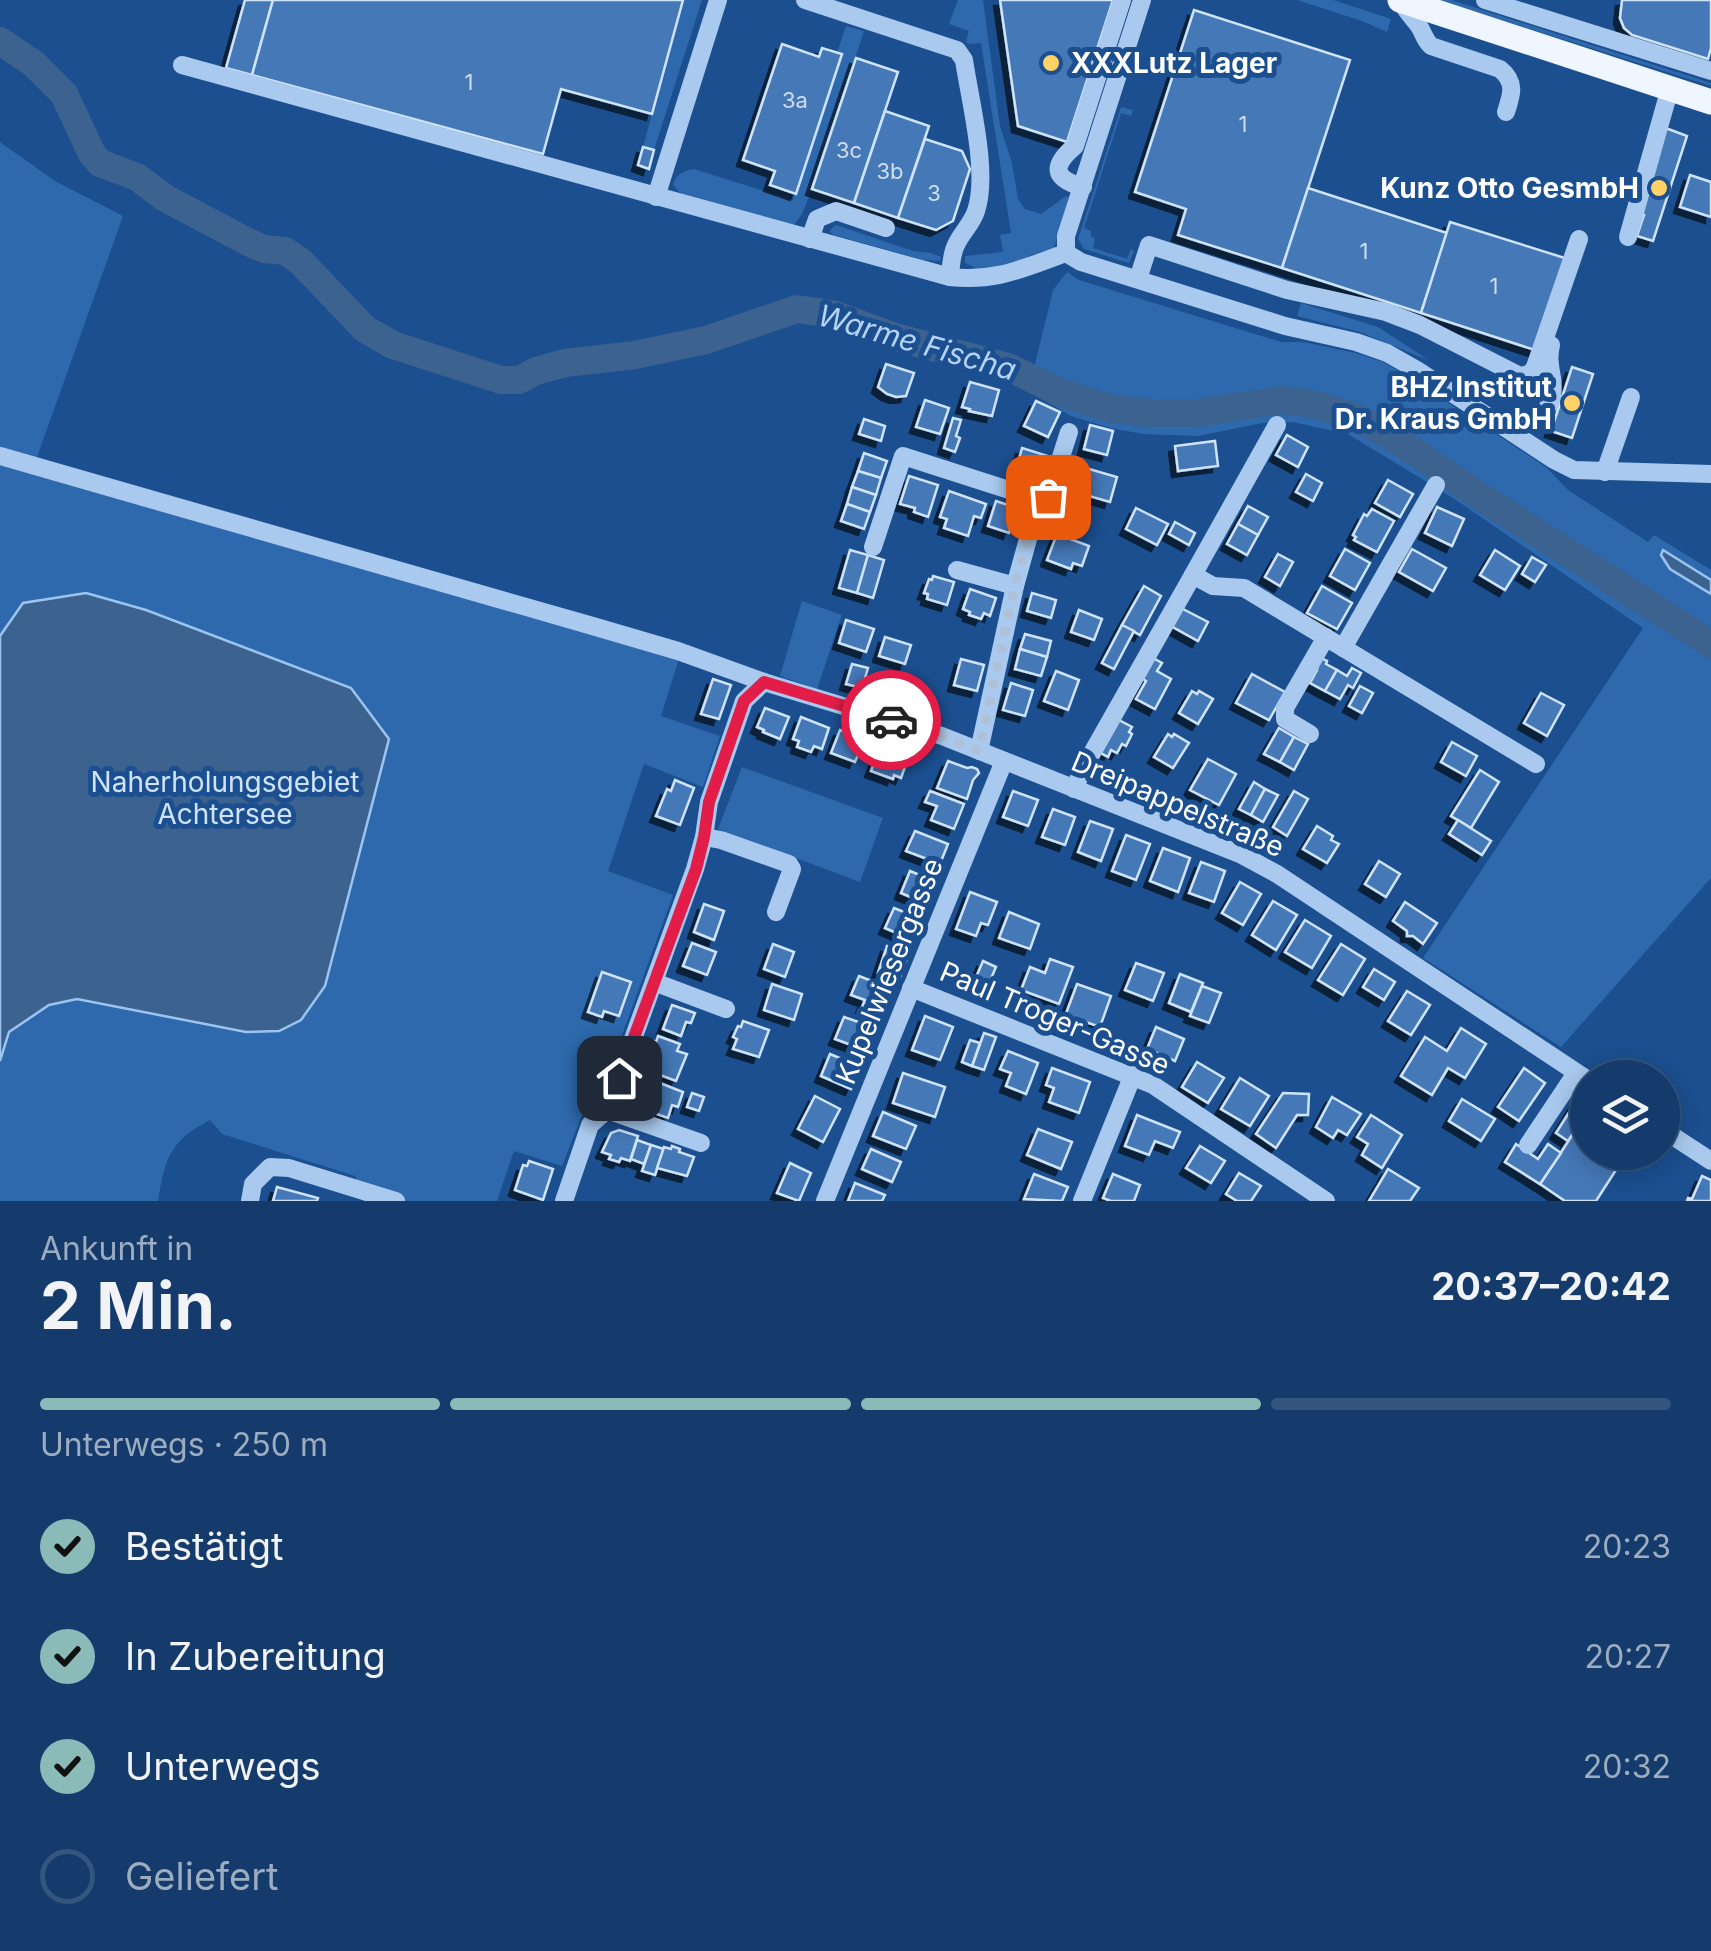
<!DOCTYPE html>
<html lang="de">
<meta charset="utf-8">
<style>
body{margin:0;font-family:Inter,sans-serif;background:#214673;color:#f1f3f6;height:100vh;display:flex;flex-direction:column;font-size:38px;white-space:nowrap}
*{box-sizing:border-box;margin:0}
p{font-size:32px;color:#9dadc1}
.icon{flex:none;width:55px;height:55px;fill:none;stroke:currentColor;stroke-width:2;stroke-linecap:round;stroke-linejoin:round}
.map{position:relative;height:1201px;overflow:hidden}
.side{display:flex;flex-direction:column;background:#143b6b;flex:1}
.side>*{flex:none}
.controls{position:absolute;left:1570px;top:1060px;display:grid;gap:20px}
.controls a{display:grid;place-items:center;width:110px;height:110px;border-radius:50%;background:#143b6b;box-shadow:0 5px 25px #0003,0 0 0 2px #33557e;font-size:50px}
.pin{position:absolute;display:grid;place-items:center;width:85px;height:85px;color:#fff;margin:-42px;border-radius:20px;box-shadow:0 5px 15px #0006}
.courier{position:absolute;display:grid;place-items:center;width:100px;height:100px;margin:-50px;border:8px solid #e11d48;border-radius:50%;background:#fff;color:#222;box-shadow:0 2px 12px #0007}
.overview em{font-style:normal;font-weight:700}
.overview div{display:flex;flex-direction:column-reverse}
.overview{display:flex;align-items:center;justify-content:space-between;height:170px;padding:0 40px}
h1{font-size:65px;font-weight:700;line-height:75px}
.bar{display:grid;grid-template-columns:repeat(4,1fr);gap:15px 10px;align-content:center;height:120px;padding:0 40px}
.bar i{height:12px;border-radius:8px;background:#33557e}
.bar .on{background:#8bbbb9}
.bar p{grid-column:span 4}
ol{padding:0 40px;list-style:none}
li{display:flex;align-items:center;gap:30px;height:110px}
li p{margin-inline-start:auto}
li .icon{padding:10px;border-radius:50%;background:#8bbbb9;color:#111;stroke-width:4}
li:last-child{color:#9dadc1}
li i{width:55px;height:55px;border:5px solid #33557e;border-radius:50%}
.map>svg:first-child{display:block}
</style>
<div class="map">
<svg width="1711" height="1201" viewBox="0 0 1711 1201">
<defs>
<filter id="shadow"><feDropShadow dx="-6" dy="6" stdDeviation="0" flood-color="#0009"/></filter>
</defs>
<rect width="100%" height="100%" fill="#1b4f8f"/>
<g fill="#2e69ad">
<polygon points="683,0 702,0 654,150 643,147"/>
<polygon points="958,0 983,0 1000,126 1012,163 1018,199 1025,209 1041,214 1066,196 1069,197 1054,248 1031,255 1025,259 982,271 965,263 965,256 1003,252 1000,235 1011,233 981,43 969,44 966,42 969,31 949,24"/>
<polygon points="1297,0 1333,0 1391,19 1387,32 1362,21"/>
<polygon points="1438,0 1451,0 1711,83 1711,86"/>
<path d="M846 26 864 31 812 189 802 214 794 225 686 196 678 191 673 184C678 173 683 171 694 169L793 200 842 55 837 53Z"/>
<polygon points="1121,107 1133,110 1131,116 1121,113 1084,228 1091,231 1091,236 1095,239 1093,248 1127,259 1131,249 1134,251 1129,263 1084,249 1078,239"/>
<polygon points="0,142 55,181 123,216 36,460 0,448"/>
<polygon points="836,225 913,251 931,253 941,257 940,261 924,260 834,235 830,232 831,229"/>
<polygon points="1067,272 1079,280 1281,342 1303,342 1356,353 1383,362 1412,379 1546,467 1568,490 1648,542 1654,535 1711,570 1711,878 1561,1047 1423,958 1643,628 1453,498 1348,434 1292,422 1262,423 1198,436 1143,434 1110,428 1071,416 1023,388 1034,368 1053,290"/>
<polygon points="1301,303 1378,327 1430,361 1360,332 1297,316"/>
<path d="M0 460 679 659 661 716 720 736 703 787 644 764 608 871 673 895 597 1104 582 1115 562 1166 514 1151 497 1201H363L355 1176 222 1134 210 1120C170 1141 165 1158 158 1201H0Z"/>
<polygon points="802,601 842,615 817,689 780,676"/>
<polygon points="742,767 883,818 860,882 718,829"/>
</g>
<g fill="#3c6290" stroke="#9cc4f0" stroke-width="2.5">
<polygon points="1663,550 1711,580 1711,594 1670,569 1661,555"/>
<polygon points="86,593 146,610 351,688 389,739 325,986 301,1020 279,1031 246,1032 77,999 49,1005 9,1032 0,1061 0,636 23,603"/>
</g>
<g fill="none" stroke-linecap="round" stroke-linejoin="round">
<polyline stroke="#3c6290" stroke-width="28" points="0,41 34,64 64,94 92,154 100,163 137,177 165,198 248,242 264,249 285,251 301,262 365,329 393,345 501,380 519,380 536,371 565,363 635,355 706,340 797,309 832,314 895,337 1008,367 1059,392 1112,409 1153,413 1196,413 1283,400 1318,405 1355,417 1390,435 1475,493 1711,644"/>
</g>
<g fill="#4478b7" stroke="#cfe3fa" stroke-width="2.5" filter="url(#shadow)">
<polygon points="245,0 273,0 252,75 226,68"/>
<polygon points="273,0 683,0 652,114 561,89 543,154 252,75"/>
<polygon points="1000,0 1113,0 1067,142 1018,126"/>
<polygon points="1622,0 1711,0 1711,48 1708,59 1632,35 1624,28 1620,18"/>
<polygon points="1194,10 1350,60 1282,268 1178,235 1186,209 1135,192"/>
<polygon points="782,44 819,57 822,48 842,54 796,194 770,185 775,171 743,160"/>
<polygon points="856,58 898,72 854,203 812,189"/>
<polygon points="885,111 929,126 898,218 854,203"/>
<polygon points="1663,127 1687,136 1653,241 1637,236 1644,215 1640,214"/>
<polygon points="925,139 962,151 970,169 953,221 936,230 898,218"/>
<polygon points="643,147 654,150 649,169 638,165"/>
<polygon points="1690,175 1711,182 1711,217 1680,207"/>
<polygon points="1308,188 1447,233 1421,313 1282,268"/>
<polygon points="1450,222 1568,259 1538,351 1421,313"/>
<polygon points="886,364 914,373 906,396 896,397 887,394 878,387"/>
<polygon points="1572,367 1593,374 1572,438 1551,431"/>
<polygon points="970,382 999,390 992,416 969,411 970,409 962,407"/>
<polygon points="925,400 949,408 940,434 916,427"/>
<polygon points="1036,401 1060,412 1048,437 1024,426"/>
<polygon points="953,418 961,420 956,436 960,438 955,452 944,448"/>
<polygon points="864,419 885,426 881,441 859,434"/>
<polygon points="1090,425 1113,431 1107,455 1084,449"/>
<polygon points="1287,435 1308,447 1298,467 1276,455"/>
<polygon points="1215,441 1218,466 1178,471 1175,446"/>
<polygon points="1022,448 1051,457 1044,479 1016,471"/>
<polygon points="864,453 887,461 881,478 858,471"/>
<polygon points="1089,469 1117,477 1110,502 1082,494"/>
<polygon points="858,471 881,478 876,495 852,487"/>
<polygon points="1306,474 1322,483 1313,501 1296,492"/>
<polygon points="909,476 938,485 928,517 914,512 915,508 900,504"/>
<polygon points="1388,480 1413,494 1400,517 1375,503"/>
<polygon points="852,487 876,495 870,512 847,504"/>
<polygon points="949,491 986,504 981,518 974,516 968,536 944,528 947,519 940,517"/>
<polygon points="996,501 1017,508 1009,533 988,526"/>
<polygon points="847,504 870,512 864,529 841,521"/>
<polygon points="1248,506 1268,517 1258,535 1238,524"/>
<polygon points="1437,507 1464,519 1452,546 1425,533"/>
<polygon points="1136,508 1168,524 1157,545 1126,529"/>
<polygon points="1372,509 1394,521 1377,552 1354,540 1356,537 1353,535 1364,514 1367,516"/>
<polygon points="1175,522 1195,533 1189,545 1169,534"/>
<polygon points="1238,524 1258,535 1247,555 1227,544"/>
<polygon points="1057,534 1089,546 1082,566 1073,563 1071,569 1047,560"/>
<polygon points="1345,549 1370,563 1355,590 1330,576"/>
<polygon points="1412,549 1446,568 1433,591 1399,572"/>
<polygon points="850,550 868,555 857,593 839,588"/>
<polygon points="1495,550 1520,566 1505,590 1480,575"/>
<polygon points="1278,554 1293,562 1280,586 1265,577"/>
<polygon points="868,555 884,560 873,598 857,593"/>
<polygon points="1532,557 1546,565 1535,582 1522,574"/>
<polygon points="933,576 954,582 947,605 927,599 928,594 924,593 929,579 932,580"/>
<polygon points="1144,586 1161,596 1140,635 1122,625"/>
<polygon points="1322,586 1352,603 1337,629 1307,613"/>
<polygon points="970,589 996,598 990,616 984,613 981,619 969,615 970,612 963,609"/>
<polygon points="1032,593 1056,600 1051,618 1027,611"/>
<polygon points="1181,608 1208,622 1198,641 1171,626"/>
<polygon points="1079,610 1102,619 1094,640 1071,632"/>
<polygon points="846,620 874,629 866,652 839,643"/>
<polygon points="1122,625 1134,631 1114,669 1102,663"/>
<polygon points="1025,634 1051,641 1047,657 1020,649"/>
<polygon points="885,637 911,645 905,664 879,656"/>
<polygon points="1020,649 1047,657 1041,676 1015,669"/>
<polygon points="1319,657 1327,661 1326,664 1337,670 1325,691 1310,683 1317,670"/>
<polygon points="1153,658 1162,663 1157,671 1171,679 1155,709 1136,699 1146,681 1142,678"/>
<polygon points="961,659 984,665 977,691 954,685"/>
<polygon points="852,664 868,668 862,688 846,684"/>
<polygon points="1352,668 1361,673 1353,688 1348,685 1340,699 1325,691 1337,670 1347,676"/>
<polygon points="1056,671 1079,680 1068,710 1044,701"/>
<polygon points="1252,674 1285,692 1269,720 1236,703"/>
<polygon points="713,679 731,685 719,719 701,714"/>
<polygon points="1011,683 1033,690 1025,716 1003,710"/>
<polygon points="891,684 906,689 901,704 886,699"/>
<polygon points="1360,686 1373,693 1362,713 1349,706"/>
<polygon points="1192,691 1197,694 1199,691 1213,699 1198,724 1179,713"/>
<polygon points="1541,693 1564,705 1547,736 1524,723"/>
<polygon points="765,708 789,717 780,739 763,732 764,730 757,727"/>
<polygon points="801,717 829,728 822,749 814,746 811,752 797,747 799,741 793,739"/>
<polygon points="1117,719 1132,727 1129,732 1132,734 1126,746 1122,744 1117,753 1111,750 1108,757 1099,752"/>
<polygon points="1279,728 1294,737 1280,762 1264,754"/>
<polygon points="840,730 861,737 858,745 862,746 855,762 831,753"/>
<polygon points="1168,734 1172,737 1174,734 1189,743 1173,768 1154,757"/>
<polygon points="1294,737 1308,744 1294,770 1280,762"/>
<polygon points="883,740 904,747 903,751 910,753 901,778 894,775 893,779 871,771"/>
<polygon points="1452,742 1477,756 1466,776 1441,762"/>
<polygon points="1208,759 1236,774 1219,805 1190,790"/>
<polygon points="948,761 967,768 972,767 977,769 979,773 973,780 967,799 937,788"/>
<polygon points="1480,770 1499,782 1471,828 1451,816"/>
<polygon points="675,780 694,788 680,825 656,816 667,789 671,791"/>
<polygon points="1254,782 1265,789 1251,815 1239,809"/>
<polygon points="1265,789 1278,795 1263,822 1251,815"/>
<polygon points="930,791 964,804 954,829 931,820 937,806 925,802"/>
<polygon points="1013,791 1038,800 1028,826 1003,817"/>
<polygon points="1294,791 1308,799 1287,836 1273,827"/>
<polygon points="1053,809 1075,817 1065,845 1042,837"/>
<polygon points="1458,820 1491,841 1482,855 1449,834"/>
<polygon points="1090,821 1113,829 1101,861 1078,852"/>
<polygon points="1317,826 1333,836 1331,840 1339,844 1327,863 1303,849"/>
<polygon points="915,831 948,844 940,864 906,851"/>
<polygon points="1126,835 1150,844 1136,880 1112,871"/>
<polygon points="1163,848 1190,858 1178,892 1150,881"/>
<polygon points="1379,861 1400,874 1386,897 1365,884"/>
<polygon points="1201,862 1225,871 1214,902 1189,893"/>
<polygon points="910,871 934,881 925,903 901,893"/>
<polygon points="1240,882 1261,894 1243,925 1222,913"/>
<polygon points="970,892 997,902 988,925 981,923 976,936 956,929"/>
<polygon points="1273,901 1297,915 1276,950 1252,935"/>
<polygon points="1405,902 1437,923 1423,944 1413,936 1407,936 1407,931 1393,921"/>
<polygon points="704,904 724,911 714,940 694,932"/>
<polygon points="894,908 919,918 910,939 885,928"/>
<polygon points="1009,912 1039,924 1030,949 999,938"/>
<polygon points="1305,920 1331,936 1312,968 1285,952"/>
<polygon points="692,943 716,952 707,975 683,966"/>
<polygon points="773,944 794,952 785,977 764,969"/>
<polygon points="1341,944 1365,959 1343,995 1318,980"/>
<polygon points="887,946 909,953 899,980 878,973"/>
<polygon points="1050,959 1073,967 1059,1004 1021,990 1030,967 1045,973"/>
<polygon points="983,961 996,967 987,988 974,982"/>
<polygon points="1136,963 1164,973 1153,1001 1125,990"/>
<polygon points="1374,969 1395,982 1384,1000 1363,987"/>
<polygon points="602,972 631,982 619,1016 604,1011 602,1017 588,1012"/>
<polygon points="1180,974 1203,983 1191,1012 1169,1003"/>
<polygon points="859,976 892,989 881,1015 862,1007 865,1000 851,995"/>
<polygon points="772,984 802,994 794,1020 764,1010"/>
<polygon points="1077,984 1111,996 1100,1027 1083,1021 1078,1033 1061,1027"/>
<polygon points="1202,986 1221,993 1209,1023 1190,1016"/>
<polygon points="1407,991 1430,1005 1411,1035 1388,1021"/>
<polygon points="672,1005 695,1013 691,1023 686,1022 681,1036 663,1029"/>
<polygon points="925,1016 953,1027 940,1060 912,1050"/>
<polygon points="844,1017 876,1028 867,1051 835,1039"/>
<polygon points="743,1021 769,1030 759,1057 733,1049 737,1039 733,1037 738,1026 741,1027"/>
<polygon points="1156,1027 1184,1039 1175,1061 1147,1049"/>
<polygon points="1461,1028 1486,1044 1465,1078 1448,1068 1432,1095 1401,1076 1425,1037 1447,1051"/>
<polygon points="984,1033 996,1037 984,1070 972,1066"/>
<polygon points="658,1036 680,1044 677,1051 687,1054 676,1081 644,1069 654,1041 656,1042"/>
<polygon points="970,1040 980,1043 972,1066 962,1062"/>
<polygon points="1008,1051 1038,1063 1026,1094 1006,1086 1011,1073 1000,1069"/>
<polygon points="830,1054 861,1067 851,1089 821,1076"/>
<polygon points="1197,1062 1224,1078 1208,1103 1182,1087"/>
<polygon points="1052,1068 1090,1082 1079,1113 1049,1102 1054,1088 1046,1085"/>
<polygon points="1524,1068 1545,1083 1519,1121 1498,1107"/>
<polygon points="903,1073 945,1087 935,1117 893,1103"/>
<polygon points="642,1076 683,1092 678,1107 672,1105 668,1118 631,1105"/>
<polygon points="1240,1078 1269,1096 1250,1126 1221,1109"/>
<polygon points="692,1093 704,1097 699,1111 687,1107"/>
<polygon points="1283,1093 1309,1094 1308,1115 1297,1115 1276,1148 1256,1134"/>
<polygon points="815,1096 840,1109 823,1142 798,1129"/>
<polygon points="1332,1097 1361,1114 1347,1135 1338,1130 1333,1138 1316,1127"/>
<polygon points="1462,1099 1495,1119 1481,1141 1449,1121"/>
<polygon points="1577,1100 1588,1107 1588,1111 1568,1141 1556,1133"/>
<polygon points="883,1112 916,1126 906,1149 873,1136"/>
<polygon points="1137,1115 1180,1132 1173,1148 1155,1141 1149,1155 1125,1146"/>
<polygon points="1371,1115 1402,1135 1382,1168 1362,1155 1368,1144 1357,1137"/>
<polygon points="1579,1125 1588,1131 1588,1152 1619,1152 1625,1156 1596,1201 1565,1201 1540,1184"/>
<polygon points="1038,1129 1072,1142 1061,1169 1027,1155"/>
<polygon points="619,1130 638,1136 630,1161 621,1158 619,1162 609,1159 611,1155 602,1152 611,1133"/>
<polygon points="637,1140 651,1145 644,1164 631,1159"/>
<polygon points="1516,1144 1538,1159 1548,1144 1561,1153 1540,1184 1505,1162"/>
<polygon points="651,1145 664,1149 655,1175 642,1171"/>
<polygon points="672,1146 680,1149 679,1152 694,1157 687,1176 657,1168 664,1147 671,1149"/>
<polygon points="1200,1146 1225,1161 1211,1183 1186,1168"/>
<polygon points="871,1149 901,1162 892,1182 862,1169"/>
<polygon points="529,1161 553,1169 543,1200 515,1190 523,1165 527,1166"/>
<polygon points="790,1163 811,1173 799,1201 777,1193"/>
<polygon points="1388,1169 1419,1188 1410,1201 1369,1201"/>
<polygon points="1239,1173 1261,1186 1251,1201 1237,1201 1226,1194"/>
<polygon points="1034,1174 1068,1187 1062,1201 1024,1199"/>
<polygon points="1113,1174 1140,1185 1134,1201 1111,1201 1103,1198"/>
<polygon points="1702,1176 1711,1180 1711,1201 1687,1201 1688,1198 1692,1199"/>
<polygon points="855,1183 885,1195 882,1201 848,1201"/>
<polygon points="277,1187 318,1198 317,1201 273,1201"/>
</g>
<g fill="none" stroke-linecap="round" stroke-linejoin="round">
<g stroke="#a9c9ee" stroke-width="18">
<path d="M805 0 957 50 964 60C970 101 989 173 976 211 972 224 961 233 956 245 951 255 951 266 950 277"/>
<path d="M1400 0C1406 11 1412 17 1419 26 1424 34 1424 39 1431 46L1500 69C1516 82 1512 94 1506 112"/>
<polyline points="1485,0 1711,71"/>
<path d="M182 65 950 277C997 282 1023 268 1066 253"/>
<path d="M1083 187C1053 179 1051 166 1075 146L1122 0"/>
<polyline points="656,197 718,0"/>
<polyline points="1628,237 1670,88"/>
<polyline points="810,239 817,219 836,211 886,228"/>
<polyline points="1066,253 1081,262 1285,326 1356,342 1387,353 1417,370 1554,460 1574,470 1711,474"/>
<polyline points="1066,253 1066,236 1142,0"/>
<polyline points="1138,279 1149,245 1287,290 1386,312 1420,325 1520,376 1530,374 1535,367 1579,239"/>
<path d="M1509 429C1537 421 1557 411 1552 378 1550 366 1548 357 1551 345"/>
<polyline points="0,456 596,627 678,651 764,682 942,736 1242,855 1277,874 1588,1080"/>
<polyline points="1605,472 1631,397"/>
<polyline points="1035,503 1048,497 1069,432"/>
<polyline points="873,547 903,456 1031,497 1035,503 1036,510 1015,586 979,751"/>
<polyline points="957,570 1015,586"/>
<polyline points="1193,575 1277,425"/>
<polyline points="1343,648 1436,485"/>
<polyline points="1310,734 1285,719 1285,708 1326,637"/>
<polyline points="1074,789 1083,769 1193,575 1213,586 1244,588 1536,764"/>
<polyline points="704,837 721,840 789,864 792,869 776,912"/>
<polyline points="654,982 726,1009"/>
<polyline points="911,988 1153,1085 1326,1201"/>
<polyline points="607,1110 701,1143"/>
<polyline points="1662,1129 1711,1161"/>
<polyline points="1528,1145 1576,1073"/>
<polyline points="250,1201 253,1184 270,1167 289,1168 396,1201"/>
<polyline points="564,1201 590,1125 607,1110 695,869 704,837 709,802 744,701 764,682"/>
<polyline points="825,1201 1004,761"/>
<polyline points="1082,1201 1133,1075"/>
</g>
<polyline stroke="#f0f6ff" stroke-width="25" points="1400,0 1711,102"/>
</g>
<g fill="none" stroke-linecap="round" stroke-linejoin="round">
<polyline stroke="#afc1d8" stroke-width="10" stroke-dasharray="0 18" points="891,720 942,736 979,751 1015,586 1036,510 1035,502 1048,497"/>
<polyline stroke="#e11d48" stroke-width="12" points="619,1078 696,869 704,837 709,802 744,701 764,682 891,720"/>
</g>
<g fill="#ffd166" stroke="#1b4f8f" stroke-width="4">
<circle cx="1051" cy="63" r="10"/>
<circle cx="1659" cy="188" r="10"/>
<circle cx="1572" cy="403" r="10"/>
</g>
<g text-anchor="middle" stroke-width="10" stroke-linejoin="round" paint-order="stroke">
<g font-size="22" fill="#d0dded">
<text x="469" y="90">1</text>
<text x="795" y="108">3a</text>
<text x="1243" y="132">1</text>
<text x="849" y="158">3c</text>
<text x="890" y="179">3b</text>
<text x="934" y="201">3</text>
<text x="1364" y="259">1</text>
<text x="1494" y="294">1</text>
</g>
<g font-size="28" font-weight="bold" fill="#fff" stroke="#1b4f8f" text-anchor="end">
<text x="1071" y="73" text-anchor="start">XXXLutz Lager</text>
<text x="1639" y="198">Kunz Otto GesmbH</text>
<text x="1552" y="397">BHZ Institut<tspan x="1552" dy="32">Dr. Kraus GmbH</tspan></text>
</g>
<g font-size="28" fill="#cfe3fa" stroke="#1b4f8f">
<text x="225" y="792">Naherholungsgebiet<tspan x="225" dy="32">Achtersee</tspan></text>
</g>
<g font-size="28" fill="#fff" stroke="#1b4f8f">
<text transform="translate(1178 804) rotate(23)" y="10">Dreipappelstraße</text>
<text transform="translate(889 971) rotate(-68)" y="10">Kupelwiesergasse</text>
<text transform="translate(1055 1018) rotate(23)" y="10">Paul Troger-Gasse</text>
</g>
<g font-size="30" font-style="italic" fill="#b5d3f5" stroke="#1b4f8f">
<text transform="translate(917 343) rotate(16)" y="10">Warme Fischa</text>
</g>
</g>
</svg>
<div class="controls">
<a><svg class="icon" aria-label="layers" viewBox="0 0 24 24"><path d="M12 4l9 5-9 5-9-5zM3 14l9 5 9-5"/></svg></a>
</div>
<div class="pin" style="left:1048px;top:497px;background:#ea580c"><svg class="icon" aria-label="bag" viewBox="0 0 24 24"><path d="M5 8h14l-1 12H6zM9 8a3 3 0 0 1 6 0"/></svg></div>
<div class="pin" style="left:619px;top:1078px;background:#1f2937"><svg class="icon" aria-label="home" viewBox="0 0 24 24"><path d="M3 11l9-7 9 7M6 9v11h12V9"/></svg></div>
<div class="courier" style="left:891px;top:720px"><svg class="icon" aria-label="car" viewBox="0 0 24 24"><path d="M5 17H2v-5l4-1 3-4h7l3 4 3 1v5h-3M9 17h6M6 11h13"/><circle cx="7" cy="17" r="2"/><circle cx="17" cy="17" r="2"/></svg></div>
</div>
<section class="side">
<div class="overview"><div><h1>2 Min.</h1><p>Ankunft in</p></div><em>20:37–20:42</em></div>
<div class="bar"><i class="on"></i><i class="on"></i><i class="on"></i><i></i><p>Unterwegs · 250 m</p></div>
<ol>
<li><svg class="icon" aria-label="check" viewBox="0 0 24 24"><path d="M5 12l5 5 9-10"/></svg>Bestätigt<p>20:23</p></li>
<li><svg class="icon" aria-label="check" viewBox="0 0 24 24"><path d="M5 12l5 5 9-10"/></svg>In Zubereitung<p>20:27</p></li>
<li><svg class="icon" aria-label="check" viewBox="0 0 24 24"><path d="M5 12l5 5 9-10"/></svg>Unterwegs<p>20:32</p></li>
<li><i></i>Geliefert</li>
</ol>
</section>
